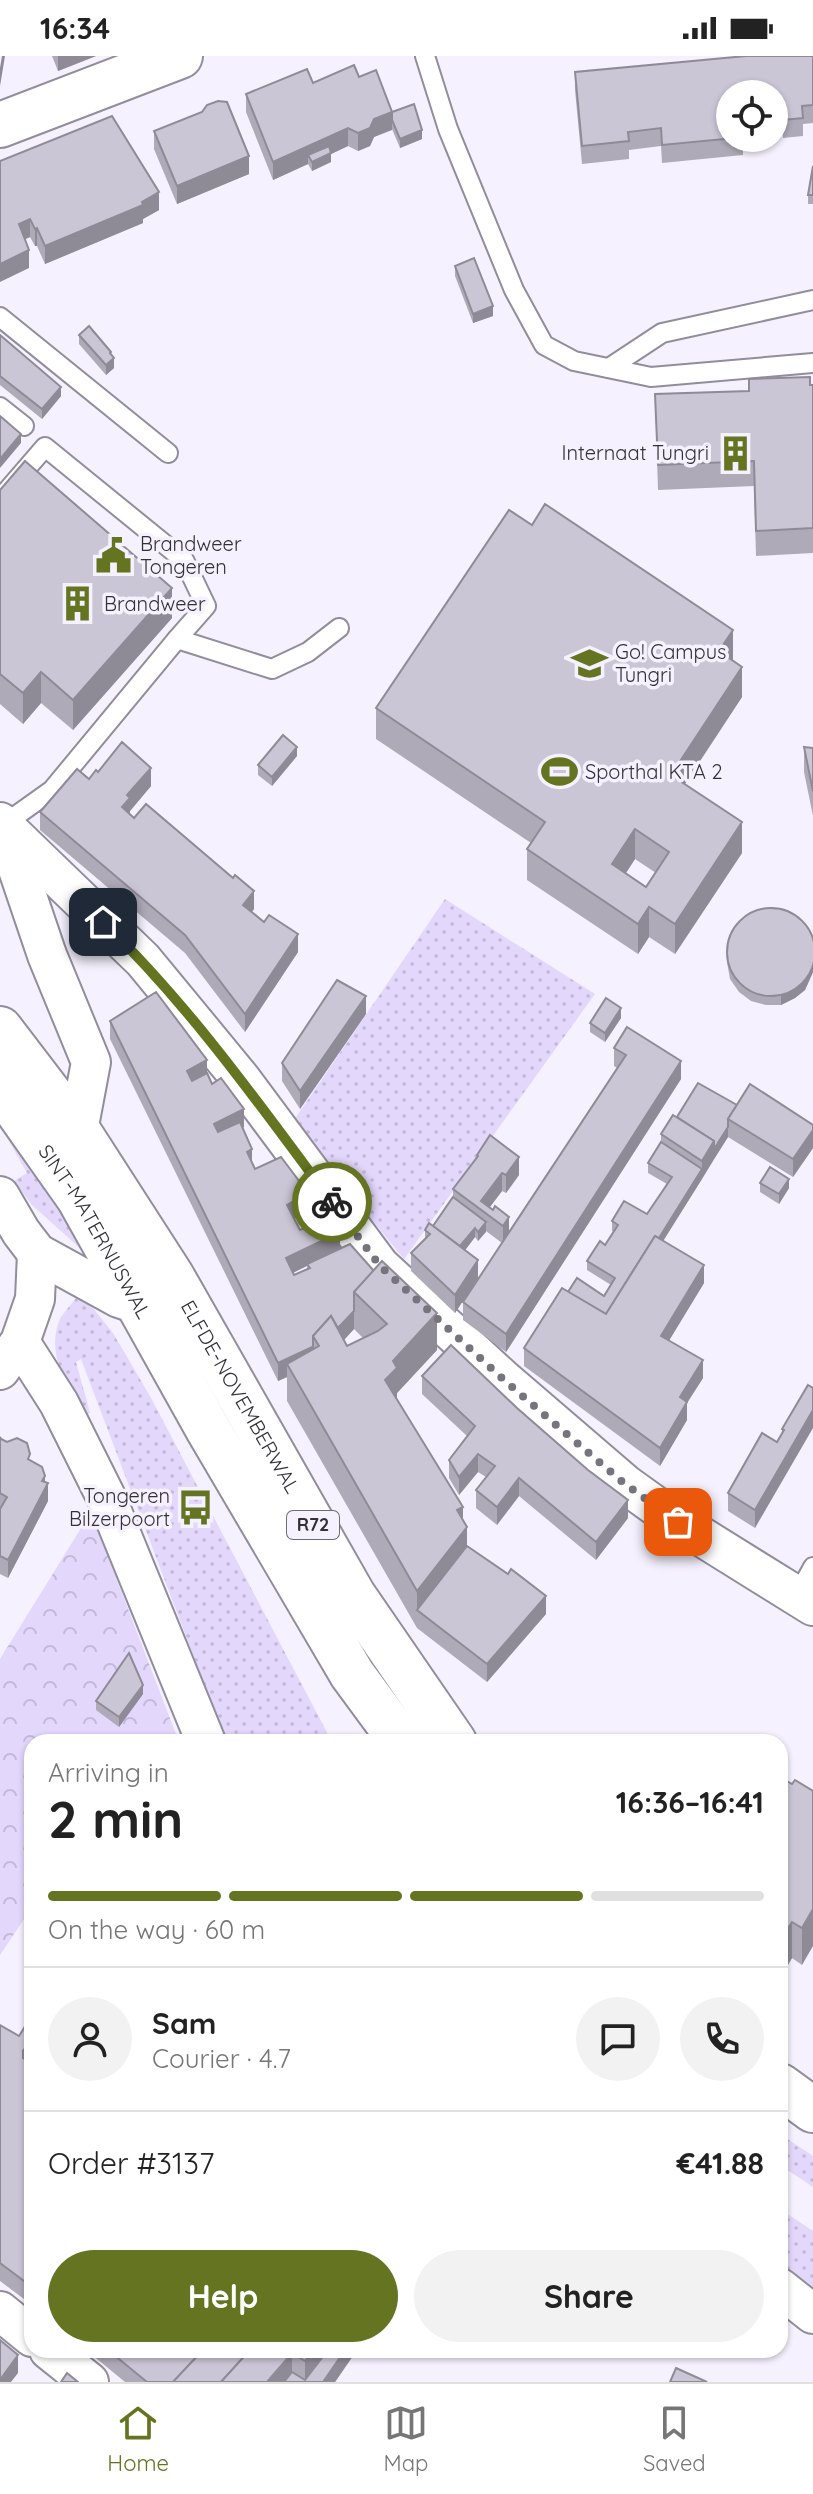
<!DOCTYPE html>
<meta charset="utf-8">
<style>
body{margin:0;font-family:Quicksand,sans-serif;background:#f2f2f2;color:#222;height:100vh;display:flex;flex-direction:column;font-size:30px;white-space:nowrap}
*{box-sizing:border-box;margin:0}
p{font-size:26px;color:#767676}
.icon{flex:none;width:44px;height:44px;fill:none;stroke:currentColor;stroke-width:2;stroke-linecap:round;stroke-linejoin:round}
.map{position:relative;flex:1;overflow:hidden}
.side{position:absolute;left:24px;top:1678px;width:764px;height:624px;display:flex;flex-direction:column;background:#fff;border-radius:24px;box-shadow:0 2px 6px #0004}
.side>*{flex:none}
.fabs{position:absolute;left:716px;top:24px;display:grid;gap:16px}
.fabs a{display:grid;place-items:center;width:72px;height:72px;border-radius:50%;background:#fff;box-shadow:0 2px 6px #0004;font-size:40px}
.pin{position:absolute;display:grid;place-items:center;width:68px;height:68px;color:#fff;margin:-34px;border-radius:16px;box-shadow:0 4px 12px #0006}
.courier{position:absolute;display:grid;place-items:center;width:80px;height:80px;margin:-40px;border:6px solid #647421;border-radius:50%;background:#fff;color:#222;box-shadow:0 2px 10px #0007}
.headline em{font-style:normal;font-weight:700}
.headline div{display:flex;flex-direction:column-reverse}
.headline{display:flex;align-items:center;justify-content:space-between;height:136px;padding:0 24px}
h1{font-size:52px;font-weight:700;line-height:60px}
.bar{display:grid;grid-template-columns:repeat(4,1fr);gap:12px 8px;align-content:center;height:96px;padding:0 24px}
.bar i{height:10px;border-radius:6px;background:#e0e0e0}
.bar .selected{background:#647421}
.bar p{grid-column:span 4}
.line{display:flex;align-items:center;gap:20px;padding:0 24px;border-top:2px solid #e0e0e0}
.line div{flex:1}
.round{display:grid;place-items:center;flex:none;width:84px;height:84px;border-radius:42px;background:#f2f2f2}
.action{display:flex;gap:16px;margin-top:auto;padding:16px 24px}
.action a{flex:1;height:92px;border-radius:48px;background:#647421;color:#fff;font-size:32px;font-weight:700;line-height:92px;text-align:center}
.action a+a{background:#f2f2f2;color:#222}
.status{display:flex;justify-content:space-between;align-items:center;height:56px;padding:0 40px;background:#fff;direction:ltr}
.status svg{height:22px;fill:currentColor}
.tabs{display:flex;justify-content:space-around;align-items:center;height:112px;border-top:2px solid #e0e0e0;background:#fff;font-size:22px;color:#767676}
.tabs a{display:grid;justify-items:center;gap:4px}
.tabs .selected{color:#647421}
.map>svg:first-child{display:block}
</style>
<div class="status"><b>16:34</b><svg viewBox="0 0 49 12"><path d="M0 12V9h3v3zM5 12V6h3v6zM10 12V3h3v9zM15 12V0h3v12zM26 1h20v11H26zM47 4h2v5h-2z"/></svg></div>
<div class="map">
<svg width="813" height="2326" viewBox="0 0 813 2326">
<defs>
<pattern id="grass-dots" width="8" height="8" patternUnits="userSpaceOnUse" patternTransform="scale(2)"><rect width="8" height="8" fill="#e3d7fc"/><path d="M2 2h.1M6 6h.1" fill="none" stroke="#c3b9d9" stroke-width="1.8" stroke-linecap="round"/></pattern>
<pattern id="forest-crowns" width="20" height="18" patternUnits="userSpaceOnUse" patternTransform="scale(2)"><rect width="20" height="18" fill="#e3d7fc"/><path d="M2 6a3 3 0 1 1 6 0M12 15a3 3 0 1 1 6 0" fill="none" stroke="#c3b9d9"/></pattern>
</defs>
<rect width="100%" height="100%" fill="#f5f1fe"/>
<g fill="url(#grass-dots)">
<polygon points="445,843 595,938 404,1203 292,1067"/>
<polygon points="0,1050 91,1196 82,1194 32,1149 14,1125 27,1117 0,1069"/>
<path d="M76 1242 88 1246 113 1277 151 1342 332 1686H226L81 1303 76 1306 90 1357 82 1361C68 1332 45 1297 60 1263 64 1256 71 1249 76 1242Z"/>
<polygon points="780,2078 813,2100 813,2131 780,2109"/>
<polygon points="780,2153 813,2175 813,2241 780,2216"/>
</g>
<polygon fill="url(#forest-crowns)" points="91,1456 179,1686 32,1686 32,1863 26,1860 0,1899 0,1603"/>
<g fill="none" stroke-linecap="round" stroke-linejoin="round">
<defs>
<g id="service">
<polyline points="425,0 448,73 514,234 544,289 574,305 651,321 813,307"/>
<polyline points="0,261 168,397"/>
<polyline points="609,312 662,277 813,244"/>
<polyline points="0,351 24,370"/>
<polyline points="0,443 45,391 184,504 206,550 177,583"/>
<polyline points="3,769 52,734 177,583 272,613 308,596 339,572"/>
<polyline points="797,1540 813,1511"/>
</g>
<g id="minor">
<polyline points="0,766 143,904 241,1023 380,1210 504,1324 625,1428 678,1466 813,1550"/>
<polyline points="5,775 47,899 91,1006 78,1075"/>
<polyline points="0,1140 21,1176 37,1197 119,1242 140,1249"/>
<polyline points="20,1286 59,1347 106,1441 206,1686"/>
<polyline points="0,1314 20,1286 35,1243 37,1197"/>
<polyline points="780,2232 813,2258"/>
<polyline points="0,2255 32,2281"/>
<polyline points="49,2294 89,2326"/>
</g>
<polyline id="secondary" points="0,69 180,0"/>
<g id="primary">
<path id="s1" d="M0 973 78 1075 172 1221 353 1539 454 1686"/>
<path id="s2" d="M0 1030 79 1142 208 1373 352 1618 402 1686"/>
<polyline points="780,2030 813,2054"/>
</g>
</defs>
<use href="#service" stroke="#918d9b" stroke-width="22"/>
<use href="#minor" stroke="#918d9b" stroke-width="42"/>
<use href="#secondary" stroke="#918d9b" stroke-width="48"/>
<use href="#primary" stroke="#918d9b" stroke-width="48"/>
<use href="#service" stroke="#fff" stroke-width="18"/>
<use href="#minor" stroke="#fff" stroke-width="38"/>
<use href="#secondary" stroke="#fff" stroke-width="44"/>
<use href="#primary" stroke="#fff" stroke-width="44"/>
</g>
<g fill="#afaab8" fill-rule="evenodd">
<polygon points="52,0 96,0 58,15"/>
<polygon points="813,0 813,67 803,68 803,80 783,82 782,70 774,70 774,38 730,38 730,82 743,82 743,99 662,107 661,90 629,94 629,103 582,108 575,34 575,16"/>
<polygon points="359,21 392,56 422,83 400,92 392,73 374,81 370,90 358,95 348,90 331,98 331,106 312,115 308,108 273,124 246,56 246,38"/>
<polygon points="154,75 249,118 177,148 154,93"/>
<polygon points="0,105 159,154 143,163 143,167 45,208 37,190 35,190 30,181 25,183 29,212"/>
<polygon points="813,110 813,148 808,148 808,139"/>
<polygon points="455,210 493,260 473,267 455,220"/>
<polygon points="0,279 61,340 42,363 0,329"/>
<polygon points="79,279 111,299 114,312 106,319 79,288"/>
<polygon points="813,329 813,497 756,500 754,430 658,434 655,338 749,335"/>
<polygon points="0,434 172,562 73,674 41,647 23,668 0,648"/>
<path d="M733 604 742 641 685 728 742 797 675 898 649 881 638 898 527 824V793L531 787 376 683V652ZM635 803 656 817 646 831 626 817Z"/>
<polygon points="804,691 813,692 813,760 804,716"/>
<polygon points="297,700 272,730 258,719 258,709"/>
<polygon points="98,716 151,730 130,755 130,758 254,853 252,856 298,896 245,976 185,897 40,774 40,756"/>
<polygon points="813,890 813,916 805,934 795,942 781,949 766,949 751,945 739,936 730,923 727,906 727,897"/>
<polygon points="366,958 300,1053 282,1025 282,1007"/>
<polygon points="621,962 605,986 590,976 590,967"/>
<path d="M110 965 207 1018 212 1028 244 1071 242 1072 252 1107 255 1113 308 1155 294 1163 300 1174 340 1193 437 1294 397 1337V1345L463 1464 467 1490 546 1558 487 1626 417 1572 287 1345V1321L278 1325 110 983ZM307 1210V1213L294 1219 293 1217ZM354 1273 363 1282 347 1290 344 1284Z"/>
<polygon points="614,992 681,1023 506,1296 463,1264 463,1246 502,1187 486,1175 478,1185 475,1181 465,1194 478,1222 455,1257 411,1215 411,1197 425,1183 425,1174 433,1170 453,1141 453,1133 477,1102 477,1099 519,1119 506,1137 502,1135 490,1151 509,1176 617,1012 614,1010"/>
<polygon points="737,1049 813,1069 813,1092 793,1121 728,1081 663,1185 704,1227 669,1284 703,1322 687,1347 687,1364 660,1410 524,1310 524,1292 568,1236 604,1240 611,1229 587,1214 587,1205 605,1189 614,1176 612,1175 612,1165 647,1158 667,1128 648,1117 648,1107 661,1086 661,1078 677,1061"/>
<polygon points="760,1127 789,1132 779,1148 760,1136"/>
<polygon points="422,1320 628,1462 596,1504 519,1440 497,1469 476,1452 476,1434 486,1421 478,1416 459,1439 449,1422 449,1404 467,1380 422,1338"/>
<polygon points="813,1332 755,1472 728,1455 728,1437 777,1386 782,1378 782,1373"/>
<polygon points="0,1381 1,1383 30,1404 45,1426 48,1445 8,1522 0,1518"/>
<polygon points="143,1638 119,1671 96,1654 96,1645"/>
<polygon points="792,1728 813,1735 802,1909 792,1902 785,1914 780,1910 780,1732"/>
<polygon points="0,1969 19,1980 32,1973 32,2249 0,2225"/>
<polygon points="86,2294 357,2294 335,2326 125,2326"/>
</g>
<g fill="#8e8b96">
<polygon points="2,0 5,0 0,30 0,12"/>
<polygon points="58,0 96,0 58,15"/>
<polygon points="392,56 392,74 374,81 370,90 358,95 358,77 374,63"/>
<polygon points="348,72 348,90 331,98 331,106 312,115 312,106 308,99 308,108 273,124 273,106"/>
<polygon points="422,74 422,83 400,92 400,83"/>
<polygon points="249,100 249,118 177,148 177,130"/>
<polygon points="159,136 159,154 143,163 143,167 45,208 45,190 142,146"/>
<polygon points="30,163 30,181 19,186 19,168"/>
<polygon points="37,172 37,190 35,190 35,173"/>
<polygon points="29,194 29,212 0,226 0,208"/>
<polygon points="493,250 493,260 473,267 473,258"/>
<polygon points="111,296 111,305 114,302 114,312 106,319 106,309"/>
<polygon points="61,331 61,340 42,363 42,353"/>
<polygon points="21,378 21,387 0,412 0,403"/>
<polygon points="172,532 172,562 73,674 73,644"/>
<polygon points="733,574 733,604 719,595"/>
<polygon points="742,611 742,641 671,749 671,719"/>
<polygon points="41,616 41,647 23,668 23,637"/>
<polygon points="297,691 297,700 272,730 272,721"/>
<polygon points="151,712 151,730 130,755 130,760 122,751 127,739"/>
<polygon points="742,766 742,797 675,898 675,868"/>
<polygon points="635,773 635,803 612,838 612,808"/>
<polygon points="254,835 254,853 243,867 243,849"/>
<polygon points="649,851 649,881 638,898 638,868"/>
<polygon points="298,878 298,896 245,976 245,958"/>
<polygon points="813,906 813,916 805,934 795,942 781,949 781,939"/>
<polygon points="366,940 366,958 300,1053 300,1035"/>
<polygon points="621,952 621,962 605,986 605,977"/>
<polygon points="207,1004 207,1022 187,1033 187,1015"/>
<polygon points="681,1005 681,1023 506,1296 506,1278"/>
<polygon points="244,1053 244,1071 214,1086 214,1068"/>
<polygon points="728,1071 728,1081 714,1103 714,1093"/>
<polygon points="813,1074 813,1092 793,1121 793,1103"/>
<polygon points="714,1085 714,1103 702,1123 702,1105"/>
<polygon points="252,1093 252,1111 247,1096"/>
<polygon points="519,1101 519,1119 506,1137 506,1119"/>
<polygon points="702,1113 702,1123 606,1276 606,1266"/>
<polygon points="502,1117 502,1135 486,1156 481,1145"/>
<polygon points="789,1123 789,1132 779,1148 779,1138"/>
<polygon points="308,1137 308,1155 287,1167 287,1149"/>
<polygon points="509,1161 509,1179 503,1188 503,1170"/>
<polygon points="486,1166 486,1176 478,1185 478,1176"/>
<polygon points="475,1172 475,1181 457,1205 457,1195"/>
<polygon points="340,1176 340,1194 286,1220 286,1202"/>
<polygon points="478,1204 478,1222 455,1257 455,1239"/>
<polygon points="704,1209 704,1227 661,1298 661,1280"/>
<polygon points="354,1255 354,1273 319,1311 319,1293"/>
<polygon points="437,1257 437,1294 397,1337 397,1348 385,1324 393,1305"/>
<polygon points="312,1291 312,1309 287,1308 287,1321 278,1325 278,1307"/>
<polygon points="703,1304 703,1322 687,1347 687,1364 660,1410 660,1392 680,1341"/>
<polygon points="813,1354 813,1372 755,1472 755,1454"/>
<polygon points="478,1398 478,1416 459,1439 459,1421"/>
<polygon points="45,1420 45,1433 48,1427 48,1445 8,1522 8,1504"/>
<polygon points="519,1422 519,1440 497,1469 497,1451"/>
<polygon points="628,1444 628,1462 596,1504 596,1486"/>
<polygon points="463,1451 463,1476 467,1471 467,1508 417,1554 417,1535 457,1454"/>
<polygon points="546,1540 546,1558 487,1626 487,1608"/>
<polygon points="143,1629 143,1638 119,1671 119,1661"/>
<polygon points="813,1853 813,1890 802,1909 802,1872"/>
<polygon points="792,1866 792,1902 785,1914 785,1877"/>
<polygon points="314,2294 341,2294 305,2326 305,2305"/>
<polygon points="345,2294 357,2294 335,2326 323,2326"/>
<polygon points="292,2297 292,2326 267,2326"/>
<polygon points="18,2299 18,2317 11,2326 0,2326 0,2324"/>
</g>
<g fill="#cbc6d6" stroke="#8e8b96" stroke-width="2" fill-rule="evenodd">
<polygon points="746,0 813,0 813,49 802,50 803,62 783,64 782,52 774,52 774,38 730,38 730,82 735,82 662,89 661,72 628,76 629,85 582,90 575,16"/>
<polygon points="354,9 359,21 376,14 392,56 374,63 370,72 358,77 348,72 273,106 246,38 307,13 313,27"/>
<polygon points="218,45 227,46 249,100 177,130 154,75 202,56 207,49"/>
<polygon points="414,48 422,74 400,83 392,64 392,56"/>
<polygon points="112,60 159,136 142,146 143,149 45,190 37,172 35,173 30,163 19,168 29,194 0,208 0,105"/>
<polygon points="329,90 331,97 312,106 308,99"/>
<polygon points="813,110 813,139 808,139"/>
<polygon points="474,202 493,250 473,258 455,210"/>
<polygon points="89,270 111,296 110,297 114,302 106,309 79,279"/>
<polygon points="0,279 61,331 42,353 0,320"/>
<polygon points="810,321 810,329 813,329 813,472 756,475 754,405 658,409 655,338 749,335 749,323"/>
<polygon points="0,360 21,378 0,403"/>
<polygon points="25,405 172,532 73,644 41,616 23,637 0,618 0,434"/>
<path d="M545 448 733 574 719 595 742 611 671 719 742 766 675 868 649 851 638 868 527 793 545 766 376 652 509 454 532 469ZM635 773 669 796 646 831 612 808Z"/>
<polygon points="283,679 297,691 272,721 258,709"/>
<polygon points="122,686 151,712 127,739 130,742 122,751 134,762 146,748 233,822 235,819 254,835 243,849 264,866 269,859 298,878 245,958 185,879 40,756 77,713 89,723 96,714 98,716"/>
<polygon points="804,691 813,692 813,735"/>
<circle cx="771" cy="896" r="44"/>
<polygon points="337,924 366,940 300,1035 282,1007"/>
<polygon points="156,936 207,1004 187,1015 192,1025 207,1017 212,1028 221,1022 244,1053 214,1068 218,1076 240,1066 252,1093 247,1096 255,1113 281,1101 308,1137 287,1149 300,1174 328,1162 340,1176 286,1202 294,1219 310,1212 307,1208 350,1188 374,1215 354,1236 354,1255 338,1272 331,1260 313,1280 313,1293 312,1291 278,1307 110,965"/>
<polygon points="606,942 621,952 605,977 590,967"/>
<polygon points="627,971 681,1005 506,1278 463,1246 626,999 614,992"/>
<polygon points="698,1027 737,1049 728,1063 728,1071 714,1093 714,1085 677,1061"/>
<polygon points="750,1028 813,1069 813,1074 793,1103 728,1063"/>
<polygon points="673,1059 714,1085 702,1105 661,1078"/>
<polygon points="490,1079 519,1101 506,1119 502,1117 481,1145 493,1154 495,1150 509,1161 503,1170 453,1133 478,1100 477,1099"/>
<polygon points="661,1086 702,1113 659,1182 655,1180 606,1258 568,1236 577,1222 604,1240 615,1222 587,1205 600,1185 605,1189 618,1169 612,1165 624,1145 647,1158 672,1121 648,1107"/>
<polygon points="770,1111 789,1123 779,1138 760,1127"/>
<polygon points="453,1141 486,1166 478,1176 475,1172 460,1190 433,1170"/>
<polygon points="429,1167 478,1204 455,1239 411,1197 430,1178 425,1174"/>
<polygon points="655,1180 704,1209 661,1280 703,1304 680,1341 687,1346 660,1392 524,1292 562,1232 606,1258"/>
<polygon points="382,1205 437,1257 393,1305 397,1312 385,1324 463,1451 457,1454 467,1471 417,1535 287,1308 319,1290 313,1280 331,1260 347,1290 378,1275 387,1268 354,1236"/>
<polygon points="451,1289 517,1352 588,1414 628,1444 596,1486 519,1422 497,1451 476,1434 495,1410 478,1398 459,1421 449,1404 475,1370 422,1320"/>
<polygon points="808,1329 813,1332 813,1354 755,1454 728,1437 762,1377 777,1386 784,1374 782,1373"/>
<polygon points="0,1381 1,1383 7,1386 17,1382 27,1387 30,1398 28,1403 42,1411 45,1420 42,1425 48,1427 8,1504 0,1500 0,1453 7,1441 0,1437"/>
<polygon points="467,1490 508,1518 511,1513 546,1540 487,1608 417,1554"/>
<polygon points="129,1597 143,1629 119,1661 96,1645"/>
<polygon points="785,1724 792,1728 795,1724 813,1735 813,1853 802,1872 792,1866 785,1877 780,1874 780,1732"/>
<polygon points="0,1969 19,1980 26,1969 32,1973 32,1983 23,1995 23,2002 32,2009 32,2231 0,2207"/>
<polygon points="32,1983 32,2002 23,1995"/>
<polygon points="0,2284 18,2299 0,2324"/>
<polygon points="108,2294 203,2294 173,2326 147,2326"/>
<polygon points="203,2294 250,2294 221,2326 173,2326"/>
<polygon points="250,2294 314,2294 305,2305 292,2297 267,2326 221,2326"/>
<polygon points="328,2294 345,2294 323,2326 284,2326 292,2316 305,2324"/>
<polygon points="676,2312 707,2326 670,2326"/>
<polygon points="67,2317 78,2326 61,2326"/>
</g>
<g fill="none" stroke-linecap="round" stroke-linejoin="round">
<polyline stroke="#77747d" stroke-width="8" stroke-dasharray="0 14.4" points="332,1146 380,1210 504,1324 577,1387 625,1428 678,1466"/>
<path stroke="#647421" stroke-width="10" d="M103 866C190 950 260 1049 332 1146"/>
</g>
<defs>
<symbol id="building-bare" viewBox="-9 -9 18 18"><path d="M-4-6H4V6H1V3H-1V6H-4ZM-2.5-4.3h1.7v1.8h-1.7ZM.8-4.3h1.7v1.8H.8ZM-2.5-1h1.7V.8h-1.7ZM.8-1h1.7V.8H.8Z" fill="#647421" stroke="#f5f1fe" stroke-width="2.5" paint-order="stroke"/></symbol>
<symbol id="civic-bare" viewBox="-9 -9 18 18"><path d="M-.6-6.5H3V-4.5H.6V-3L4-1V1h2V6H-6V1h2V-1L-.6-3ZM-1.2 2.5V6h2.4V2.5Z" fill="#647421" stroke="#f5f1fe" stroke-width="2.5" paint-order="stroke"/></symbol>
<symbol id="school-bare" viewBox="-9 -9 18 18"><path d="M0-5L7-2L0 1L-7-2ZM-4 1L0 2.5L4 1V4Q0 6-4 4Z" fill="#647421" stroke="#f5f1fe" stroke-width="2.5" paint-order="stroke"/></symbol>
<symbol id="stadium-bare" viewBox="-9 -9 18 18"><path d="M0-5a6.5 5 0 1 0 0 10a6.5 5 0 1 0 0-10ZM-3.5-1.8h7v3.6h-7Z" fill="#647421" stroke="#f5f1fe" stroke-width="2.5" paint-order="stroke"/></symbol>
<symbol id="bus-bare" viewBox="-9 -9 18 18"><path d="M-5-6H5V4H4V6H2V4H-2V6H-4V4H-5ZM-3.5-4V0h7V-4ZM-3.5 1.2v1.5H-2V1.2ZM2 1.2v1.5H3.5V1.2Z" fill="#647421" stroke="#f5f1fe" stroke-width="2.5" paint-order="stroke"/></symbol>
</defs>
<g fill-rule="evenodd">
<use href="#building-bare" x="710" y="372" width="51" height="51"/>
<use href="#civic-bare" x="88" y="474" width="51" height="51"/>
<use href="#building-bare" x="52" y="522" width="51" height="51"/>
<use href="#school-bare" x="564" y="582" width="51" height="51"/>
<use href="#stadium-bare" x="534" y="690" width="51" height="51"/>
<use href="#bus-bare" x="170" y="1426" width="51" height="51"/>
</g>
<g text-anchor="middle" stroke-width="7" stroke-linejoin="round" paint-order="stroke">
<rect fill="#f5f1fe" stroke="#6d6b73" stroke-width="2" x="287" y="1455" width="52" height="28" rx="6"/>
<g font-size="18" font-weight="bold" fill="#333137">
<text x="313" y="1475">R72</text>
</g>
<g font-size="20" fill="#333137" stroke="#f5f1fe" text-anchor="start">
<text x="709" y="404" text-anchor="end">Internaat Tungri</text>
<text x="140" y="495">Brandweer<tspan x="140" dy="23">Tongeren</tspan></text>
<text x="104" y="555">Brandweer</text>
<text x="615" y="603">Go! Campus<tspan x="615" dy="23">Tungri</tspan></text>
<text x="585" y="723">Sporthal KTA 2</text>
<text x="170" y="1447" text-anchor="end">Tongeren<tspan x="170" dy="23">Bilzerpoort</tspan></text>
</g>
<g font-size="20" fill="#333137" stroke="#f5f1fe">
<text dy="7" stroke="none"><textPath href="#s2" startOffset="174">SINT-MATERNUSWAL</textPath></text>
<text dy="7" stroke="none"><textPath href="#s1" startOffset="440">ELFDE-NOVEMBERWAL</textPath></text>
</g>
</g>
</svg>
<div class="fabs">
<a><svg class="icon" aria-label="locate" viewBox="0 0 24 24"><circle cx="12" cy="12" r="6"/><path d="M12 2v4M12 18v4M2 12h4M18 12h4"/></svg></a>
</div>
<div class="pin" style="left:678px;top:1466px;background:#ea580c"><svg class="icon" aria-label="bag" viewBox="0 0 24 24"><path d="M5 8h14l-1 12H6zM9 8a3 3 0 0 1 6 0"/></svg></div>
<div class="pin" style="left:103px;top:866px;background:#1f2937"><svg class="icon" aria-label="home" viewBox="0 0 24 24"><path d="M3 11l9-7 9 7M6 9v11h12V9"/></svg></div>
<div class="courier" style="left:332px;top:1146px"><svg class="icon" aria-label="bike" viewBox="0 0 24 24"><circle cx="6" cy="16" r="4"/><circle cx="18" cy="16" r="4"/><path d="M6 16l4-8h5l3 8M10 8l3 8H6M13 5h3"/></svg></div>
<section class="side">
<div class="headline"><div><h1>2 min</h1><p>Arriving in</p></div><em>16:36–16:41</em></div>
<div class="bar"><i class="selected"></i><i class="selected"></i><i class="selected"></i><i></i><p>On the way · 60 m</p></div>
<div class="line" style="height:144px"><a class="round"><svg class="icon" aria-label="person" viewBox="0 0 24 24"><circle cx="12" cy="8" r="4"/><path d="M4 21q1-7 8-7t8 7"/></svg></a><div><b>Sam</b><p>Courier · 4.7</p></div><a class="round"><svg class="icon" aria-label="chat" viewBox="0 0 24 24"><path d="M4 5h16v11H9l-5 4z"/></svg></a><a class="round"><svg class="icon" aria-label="phone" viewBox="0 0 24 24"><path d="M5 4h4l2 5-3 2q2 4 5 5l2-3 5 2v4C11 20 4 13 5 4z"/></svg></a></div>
<div class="line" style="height:104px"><div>Order #3137</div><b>€41.88</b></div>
<div class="action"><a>Help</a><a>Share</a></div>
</section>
</div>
<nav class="tabs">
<a class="selected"><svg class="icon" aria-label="home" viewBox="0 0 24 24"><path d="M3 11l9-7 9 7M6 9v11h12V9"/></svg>Home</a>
<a><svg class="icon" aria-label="map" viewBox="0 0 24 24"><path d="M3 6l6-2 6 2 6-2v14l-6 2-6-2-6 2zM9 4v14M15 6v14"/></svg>Map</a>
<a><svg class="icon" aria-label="saved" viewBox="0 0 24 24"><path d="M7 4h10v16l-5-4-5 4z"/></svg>Saved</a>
</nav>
